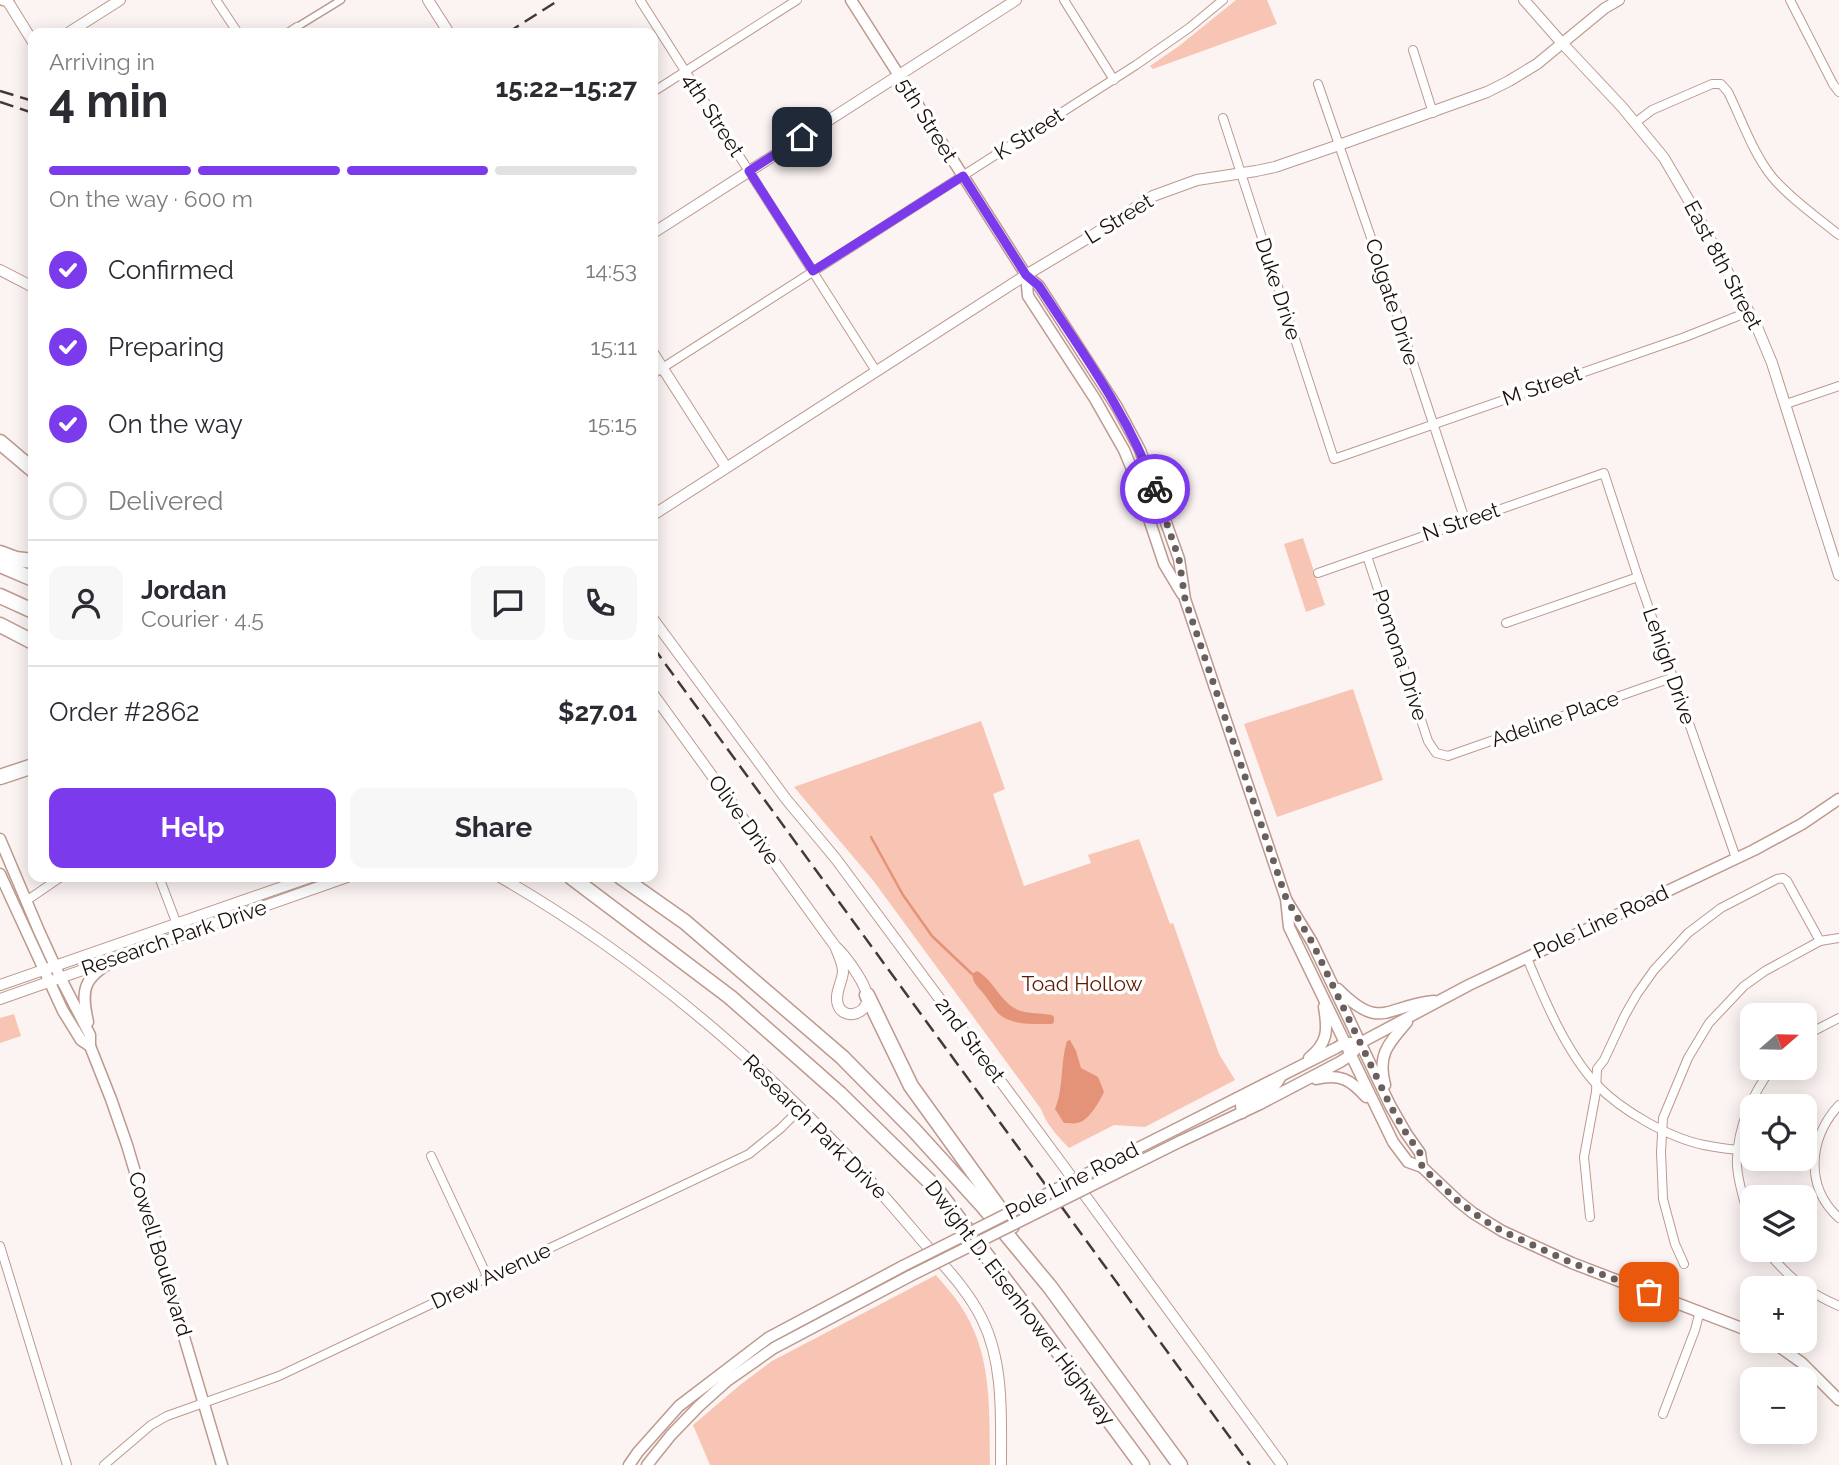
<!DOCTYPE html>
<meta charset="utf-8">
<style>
body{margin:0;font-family:Raleway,sans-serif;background:#f7f7f7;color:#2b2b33;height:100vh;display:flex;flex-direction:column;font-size:26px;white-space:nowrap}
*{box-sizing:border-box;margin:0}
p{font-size:23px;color:#7c7c81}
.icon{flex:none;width:38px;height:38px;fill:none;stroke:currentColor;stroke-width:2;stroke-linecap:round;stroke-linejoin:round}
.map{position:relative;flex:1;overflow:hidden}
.details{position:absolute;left:28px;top:28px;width:630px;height:854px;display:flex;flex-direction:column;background:#fff;border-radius:14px;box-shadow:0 4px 18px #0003}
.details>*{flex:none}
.needle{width:46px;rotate:70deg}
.tools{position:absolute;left:1740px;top:1003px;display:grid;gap:14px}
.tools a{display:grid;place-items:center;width:77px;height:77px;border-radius:14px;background:#fff;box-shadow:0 4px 18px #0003;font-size:35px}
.pin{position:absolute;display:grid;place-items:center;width:60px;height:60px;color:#fff;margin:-30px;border-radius:14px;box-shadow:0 4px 10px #0006}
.courier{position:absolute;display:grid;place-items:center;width:70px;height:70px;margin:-35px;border:5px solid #7c3aed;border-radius:50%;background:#fff;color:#222;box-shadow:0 2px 9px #0007}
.summary em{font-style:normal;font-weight:700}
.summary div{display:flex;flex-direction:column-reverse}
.summary{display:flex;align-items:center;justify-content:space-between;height:119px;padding:0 21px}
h1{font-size:46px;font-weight:700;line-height:52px}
.bar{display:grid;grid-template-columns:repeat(4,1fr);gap:10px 7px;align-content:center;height:84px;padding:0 21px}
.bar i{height:9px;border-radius:5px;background:#e1e1e2}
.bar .selected{background:#7c3aed}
.bar p{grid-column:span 4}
.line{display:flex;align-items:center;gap:18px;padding:0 21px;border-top:2px solid #e1e1e2}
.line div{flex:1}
.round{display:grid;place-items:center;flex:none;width:74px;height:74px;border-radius:14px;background:#f7f7f7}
ol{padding:0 21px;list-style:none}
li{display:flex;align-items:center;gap:21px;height:77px}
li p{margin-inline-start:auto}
li .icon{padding:7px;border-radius:50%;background:#7c3aed;color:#fff;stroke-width:4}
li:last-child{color:#7c7c81}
li i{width:38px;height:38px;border:4px solid #e1e1e2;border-radius:50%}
.action{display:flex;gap:14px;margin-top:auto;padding:14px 21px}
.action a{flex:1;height:80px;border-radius:14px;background:#7c3aed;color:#fff;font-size:28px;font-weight:700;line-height:80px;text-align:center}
.action a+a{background:#f7f7f7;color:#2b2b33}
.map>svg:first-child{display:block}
</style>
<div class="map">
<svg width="1839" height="1465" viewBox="0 0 1839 1465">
<rect width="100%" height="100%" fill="#fcf4f2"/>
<g fill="#f8c4b3">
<polygon points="1236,0 1267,0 1277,24 1153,69 1150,66 1179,46"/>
<polygon points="1303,538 1325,605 1306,612 1284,544"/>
<polygon points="1353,689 1383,780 1277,817 1244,724"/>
<path d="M981 721 1005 789 993 794 1024 886 1091 863 1088 855 1139 839 1170 924 1173 923 1219 1054 1235 1080 1145 1127 1114 1125 1069 1148C1057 1136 1047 1125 1041 1109L872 879 794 787Z"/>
<polygon points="14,1014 21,1036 0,1043 0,1018"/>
<path d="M936 1275C944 1285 953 1294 960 1305 993 1353 989 1410 990 1465H710L693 1425 740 1385 772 1361Z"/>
</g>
<g fill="#e49278">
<path d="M977 971C994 980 1000 1002 1018 1010 1028 1014 1041 1013 1052 1015L1054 1017V1022L1052 1024C1035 1024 1009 1026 997 1012 992 1006 988 999 983 993 978 987 973 983 972 974Z"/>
<path d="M1070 1040 1076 1051 1081 1068 1098 1077 1104 1092C1100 1101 1088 1122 1077 1123 1073 1124 1069 1123 1064 1123L1055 1109C1064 1088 1060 1063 1067 1041Z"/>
</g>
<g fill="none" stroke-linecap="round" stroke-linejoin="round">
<polyline stroke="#e49278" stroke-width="2.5" points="871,837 903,895 932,936 972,974"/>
<defs>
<polyline id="pedestrian" points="297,27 341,0"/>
<g id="minor">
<polyline points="216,0 238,33"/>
<polyline points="640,0 876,371"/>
<polyline points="1064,0 1114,80"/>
<polyline points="1790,0 1833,84 1839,92"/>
<polyline points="288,33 297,27"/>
<polyline points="1413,50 1433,113"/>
<polyline points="1318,84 1387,284 1465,520"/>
<polyline points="653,92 797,0"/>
<polyline points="1223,118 1334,459 1685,337 1748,312"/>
<path d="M1635 123 1652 110 1712 84H1721L1728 92C1742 120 1753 154 1773 178 1792 200 1817 217 1839 235"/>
<polyline points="653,374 1136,65 1189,28 1223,0"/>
<polyline points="1786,404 1839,386"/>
<polyline points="1367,556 1428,741 1436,753 1448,756 1674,677"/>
<polyline points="1318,573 1604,473 1638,577 1736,858"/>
<polyline points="1506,623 1638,577"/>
<polyline points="159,877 181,935"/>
<polyline points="26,901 61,877"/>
<path d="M1527 958C1544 999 1566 1052 1597 1085 1621 1110 1669 1138 1704 1145 1719 1148 1736 1150 1752 1151"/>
<polyline points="1804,1036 1839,1018"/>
<path d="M1839 1105C1809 1138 1804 1186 1839 1218"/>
<polyline points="431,1156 488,1278"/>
<polyline points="1590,1217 1584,1157 1596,1092 1597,1069 1604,1060 1625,1015 1637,994 1654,970 1688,933 1721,908 1777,879 1783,878 1787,881 1820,941"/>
<path d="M1752 1224C1747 1215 1746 1206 1743 1197 1740 1185 1736 1171 1737 1159 1738 1127 1752 1094 1772 1068"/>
<polyline points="0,1246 67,1465"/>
<path d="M1766 1250C1789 1278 1805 1291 1839 1306"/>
<polyline points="1684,1264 1675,1244 1663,1199 1661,1152 1663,1118 1688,1058 1709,1023 1744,986 1765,971 1820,941 1839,938"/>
<polyline points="1663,1414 1695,1330 1700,1311"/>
<polyline points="104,1465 151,1425 167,1416 279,1376 749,1154 781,1128 800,1109"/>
</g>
<g id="tertiary">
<polyline points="7,0 33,42"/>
<polyline points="428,0 449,33"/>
<polyline points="1524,0 1561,42 1622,107 1664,158 1695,211 1757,327 1772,363 1839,575"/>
<polyline points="68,33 120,0"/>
<polyline points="653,233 1016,0"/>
<polyline points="0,270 33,287"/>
<polyline points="653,353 726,467"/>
<polyline points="653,515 1026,275 1093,235 1153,196 1197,180 1256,171 1275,167 1339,145 1487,92 1509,81 1537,64 1605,8 1619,0"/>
<polyline points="653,619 786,799 836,859 1062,1164 1282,1465"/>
<path d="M653 694 835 946C845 955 871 989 867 1002 863 1016 843 1019 838 1005 834 994 842 983 843 972 843 963 838 954 835 946"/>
<path d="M500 877C655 966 799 1094 914 1231 937 1259 966 1286 982 1319 1004 1363 1001 1417 1001 1465"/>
<polyline points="0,985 311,877"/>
<polyline points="0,999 347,877"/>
</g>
<g id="secondary">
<polyline points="3,0 8,1"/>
<polyline points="851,0 1026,275 1039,286 1117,407 1140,450 1179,559 1185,599 1286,899 1289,927 1393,1142 1408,1162 1422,1167 1458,1201 1473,1213 1502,1231 1572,1263 1752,1332"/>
<polyline points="1026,275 1028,296 1095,399 1124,450 1134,474 1164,564 1182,594"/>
<polyline points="0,839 39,931 60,977 90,1035 90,1046 111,1099 127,1145 222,1465"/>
<polyline points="0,874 63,1011 81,1040 90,1046"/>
<polyline points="1287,901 1312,942 1390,1105 1406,1133 1420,1153 1422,1167"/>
<path d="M1338 989C1381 1032 1385 1006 1434 1001"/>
<path d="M88 1022C79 983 87 977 119 957"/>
<path d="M1309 1058C1328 1043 1328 1030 1324 1007"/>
<path d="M1316 1079C1340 1073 1351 1080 1366 1097"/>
<path d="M1385 1085C1377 1055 1388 1044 1407 1022"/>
<path d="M1242 1113 1241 1105C1254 1097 1273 1093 1280 1078"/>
<polyline points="1176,1129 1336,1048 1345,1043 1352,1043"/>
<polyline points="1181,1141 1260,1104 1340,1062 1351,1055 1360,1043 1469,985 1754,850 1802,824 1839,799"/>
<polyline points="1770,1340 1802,1363 1839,1400"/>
<polyline points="629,1465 638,1452 679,1406 768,1338 903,1266"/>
<polyline points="647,1465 671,1435 699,1406 727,1381 774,1348 910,1276"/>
</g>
<g id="motorway">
<polyline points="0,442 33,470"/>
<polyline points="0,553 16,559 33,561"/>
<polyline points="0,565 33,579"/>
<polyline points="0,596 33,611"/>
<polyline points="0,625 33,642"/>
<polyline points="0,777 33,766"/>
<polyline points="571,877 730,997 840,1094 933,1185 1036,1321 1142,1465"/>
<polyline points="621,877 685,922 842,1057 914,1130 983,1206 1050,1287 1180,1465"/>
<polyline points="867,995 911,1086 1012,1226"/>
</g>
</defs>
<use href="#pedestrian" stroke="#bd998e" stroke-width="9"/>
<use href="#minor" stroke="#bd998e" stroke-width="10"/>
<use href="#tertiary" stroke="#bd998e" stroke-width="12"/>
<use href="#secondary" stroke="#bd998e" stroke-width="13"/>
<use href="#motorway" stroke="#bd998e" stroke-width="17"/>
<use href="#pedestrian" stroke="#fff" stroke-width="6"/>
<use href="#minor" stroke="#fff" stroke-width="8"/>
<use href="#tertiary" stroke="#fff" stroke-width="10"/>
<use href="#secondary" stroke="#fff" stroke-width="10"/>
<use href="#motorway" stroke="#fff" stroke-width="14"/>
<g stroke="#443935" stroke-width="2.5" stroke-dasharray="14 7" stroke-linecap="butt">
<polyline points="507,33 559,0"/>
<polyline points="0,91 33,101"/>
<polyline points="0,102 33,113"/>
<polyline points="653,647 1250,1465"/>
</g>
<defs>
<g id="secondary-bridge">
<polyline points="903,1266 1176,1129"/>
<polyline points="910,1276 1181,1141"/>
</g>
</defs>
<use href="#secondary-bridge" stroke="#bd998e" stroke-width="13" stroke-linecap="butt"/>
<use href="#secondary-bridge" stroke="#fff" stroke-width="10"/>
</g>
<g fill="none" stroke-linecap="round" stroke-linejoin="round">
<polyline stroke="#6a5f5c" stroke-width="7" stroke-dasharray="0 12.6" points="1155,489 1179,559 1185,599 1286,898 1312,942 1390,1105 1406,1133 1420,1153 1422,1167 1458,1201 1482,1219 1502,1231 1572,1263 1649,1292"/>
<path stroke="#7c3aed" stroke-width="9" d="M802 137 749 171 813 271 963 176 1026 275 1039 286C1081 351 1129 415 1155 489"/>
</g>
<g text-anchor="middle" stroke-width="7" stroke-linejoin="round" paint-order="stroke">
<g font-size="21" fill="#1b0f0b" stroke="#fff">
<text transform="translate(713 115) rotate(57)" y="7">4th Street</text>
<text transform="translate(927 120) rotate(58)" y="7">5th Street</text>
<text transform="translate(1029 134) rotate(-33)" y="7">K Street</text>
<text transform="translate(1119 219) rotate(-32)" y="7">L Street</text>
<text transform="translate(1723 265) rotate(62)" y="7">East 8th Street</text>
<text transform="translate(1278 289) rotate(72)" y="7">Duke Drive</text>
<text transform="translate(1392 302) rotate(72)" y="7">Colgate Drive</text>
<text transform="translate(1542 386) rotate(-19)" y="7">M Street</text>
<text transform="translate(1461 522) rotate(-19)" y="7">N Street</text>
<text transform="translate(1400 655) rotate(72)" y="7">Pomona Drive</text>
<text transform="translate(1669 666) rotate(71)" y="7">Lehigh Drive</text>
<text transform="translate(1555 719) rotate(-19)" y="7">Adeline Place</text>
<text transform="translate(744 820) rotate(54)" y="7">Olive Drive</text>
<text transform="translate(1601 922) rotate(-25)" y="7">Pole Line Road</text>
<text transform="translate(174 938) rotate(-19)" y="7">Research Park Drive</text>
<text transform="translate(970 1040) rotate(53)" y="7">2nd Street</text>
<text transform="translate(815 1127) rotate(45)" y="7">Research Park Drive</text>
<text transform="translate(1072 1181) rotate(-27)" y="7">Pole Line Road</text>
<text transform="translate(160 1254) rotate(73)" y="7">Cowell Boulevard</text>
<text transform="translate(491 1276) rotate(-25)" y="7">Drew Avenue</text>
<text transform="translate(1020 1303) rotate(53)" y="7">Dwight D. Eisenhower Highway</text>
</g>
<g font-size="21" fill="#601800" stroke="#fff">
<text x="1082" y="991">Toad Hollow</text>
</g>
</g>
</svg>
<div class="tools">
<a><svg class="needle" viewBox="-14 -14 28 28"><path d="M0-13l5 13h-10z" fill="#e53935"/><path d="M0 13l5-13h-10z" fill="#7c7c81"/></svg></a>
<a><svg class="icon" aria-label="locate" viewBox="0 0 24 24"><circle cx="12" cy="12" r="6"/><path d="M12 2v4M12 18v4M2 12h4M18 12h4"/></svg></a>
<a><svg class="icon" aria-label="layers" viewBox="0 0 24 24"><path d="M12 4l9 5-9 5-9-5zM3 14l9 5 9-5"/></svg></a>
<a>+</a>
<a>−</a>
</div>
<div class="pin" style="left:1649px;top:1292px;background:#ea580c"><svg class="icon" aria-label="bag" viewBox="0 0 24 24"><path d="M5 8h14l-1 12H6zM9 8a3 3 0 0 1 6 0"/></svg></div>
<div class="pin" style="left:802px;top:137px;background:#1f2937"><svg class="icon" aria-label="home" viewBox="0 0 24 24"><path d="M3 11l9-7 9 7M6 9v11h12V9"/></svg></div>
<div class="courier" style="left:1155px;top:489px"><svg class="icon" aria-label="bike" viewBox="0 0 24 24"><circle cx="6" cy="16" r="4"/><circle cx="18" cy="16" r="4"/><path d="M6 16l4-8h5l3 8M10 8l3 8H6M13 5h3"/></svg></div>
<section class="details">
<div class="summary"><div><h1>4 min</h1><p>Arriving in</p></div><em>15:22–15:27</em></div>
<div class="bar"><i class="selected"></i><i class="selected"></i><i class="selected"></i><i></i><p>On the way · 600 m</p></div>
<ol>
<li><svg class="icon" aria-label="check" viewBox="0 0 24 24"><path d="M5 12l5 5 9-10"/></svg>Confirmed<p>14:53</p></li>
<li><svg class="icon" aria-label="check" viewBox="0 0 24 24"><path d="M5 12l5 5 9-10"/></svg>Preparing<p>15:11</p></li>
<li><svg class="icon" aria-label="check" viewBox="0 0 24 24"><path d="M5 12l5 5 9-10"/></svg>On the way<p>15:15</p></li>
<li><i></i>Delivered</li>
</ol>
<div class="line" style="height:126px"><a class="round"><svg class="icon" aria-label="person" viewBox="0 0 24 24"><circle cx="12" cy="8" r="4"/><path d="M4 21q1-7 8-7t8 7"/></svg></a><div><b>Jordan</b><p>Courier · 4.5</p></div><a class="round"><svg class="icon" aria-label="chat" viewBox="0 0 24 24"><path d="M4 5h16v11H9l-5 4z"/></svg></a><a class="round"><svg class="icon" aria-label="phone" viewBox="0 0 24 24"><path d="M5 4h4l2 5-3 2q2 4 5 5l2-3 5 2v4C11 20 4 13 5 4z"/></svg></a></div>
<div class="line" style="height:91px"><div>Order #2862</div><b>$27.01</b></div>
<div class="action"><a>Help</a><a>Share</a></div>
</section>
</div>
